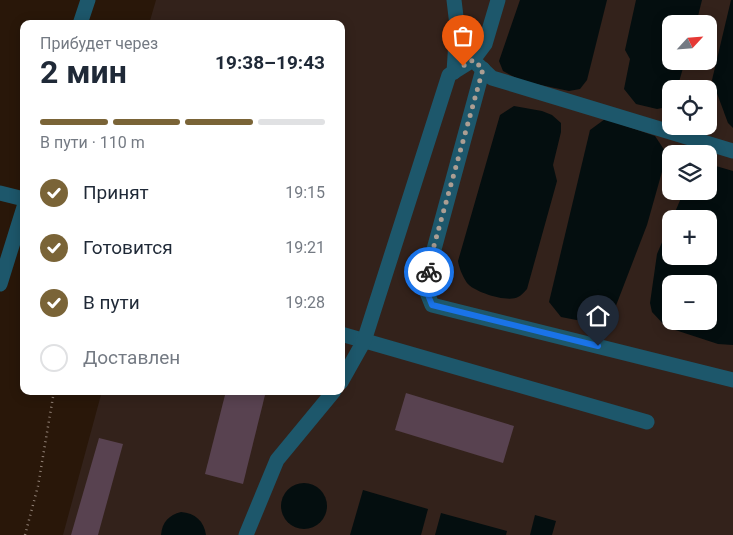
<!DOCTYPE html>
<html lang="ru">
<meta charset="utf-8">
<style>
body{margin:0;font-family:Roboto,sans-serif;background:#f6f6f7;color:#1f2937;height:100vh;display:flex;flex-direction:column;font-size:19px;white-space:nowrap}
*{box-sizing:border-box;margin:0}
p{font-size:16px;color:#747a83}
.icon{flex:none;width:28px;height:28px;fill:none;stroke:currentColor;stroke-width:2;stroke-linecap:round;stroke-linejoin:round}
.map{position:relative;flex:1;overflow:hidden}
.drawer{position:absolute;left:20px;top:20px;width:325px;height:375px;display:flex;flex-direction:column;background:#fff;border-radius:10px;box-shadow:0 2px 12px #0003}
.drawer>*{flex:none}
.needle{width:32px;rotate:64deg}
.controls{position:absolute;left:662px;top:15px;display:grid;gap:10px}
.controls a{display:grid;place-items:center;width:55px;height:55px;border-radius:10px;background:#fff;box-shadow:0 2px 12px #0003;font-size:25px}
.pin{position:absolute;display:grid;place-items:center;width:42px;height:42px;color:#fff;margin:-51px -21px;border-radius:50% 50% 50% 0;rotate:-45deg;box-shadow:0 0 5px #0007}
.pin .icon{rotate:45deg}
.courier{position:absolute;display:grid;place-items:center;width:50px;height:50px;margin:-25px;border:4px solid #1a73e8;border-radius:50%;background:#fff;color:#222;box-shadow:0 1px 6px #0007}
.head em{font-style:normal;font-weight:700}
.head div{display:flex;flex-direction:column-reverse}
.head{display:flex;align-items:center;justify-content:space-between;height:85px;padding:0 20px}
h1{font-size:32px;font-weight:700;line-height:38px}
.bar{display:grid;grid-template-columns:repeat(4,1fr);gap:8px 5px;align-content:center;height:60px;padding:0 20px}
.bar i{height:6px;border-radius:4px;background:#e0e1e3}
.bar .selected{background:#7a6437}
.bar p{grid-column:span 4}
ol{padding:0 20px;list-style:none}
li{display:flex;align-items:center;gap:15px;height:55px}
li p{margin-inline-start:auto}
li .icon{padding:5px;border-radius:50%;background:#7a6437;color:#fff;stroke-width:4}
li:last-child{color:#747a83}
li i{width:28px;height:28px;border:2px solid #e0e1e3;border-radius:50%}
.map>svg:first-child{display:block}
</style>
<div class="map">
<svg width="733" height="535" viewBox="0 0 733 535">
<rect width="100%" height="100%" fill="#291709"/>
<path fill="#33221b" fill-rule="evenodd" d="M156 0H733V535H63L102 391H341V24H149ZM671 24H709V61H671ZM671 89H709V126H671ZM671 154H709V191H671ZM671 219H709V256H671ZM671 284H709V321H671Z"/>
<g fill="#040e0f" fill-rule="evenodd">
<polygon points="520,0 607,0 587,80 580,89 569,91 522,81 503,71 499,61"/>
<polygon points="636,0 702,0 696,24 671,24 671,61 685,61 677,89 671,89 671,103 668,107 657,109 636,104 624,89 630,59 625,50"/>
<polygon points="731,0 733,0 733,128 728,123 712,80"/>
<path d="M514 106 542 111 552 115 561 123V132L553 165 557 181 527 289C524 292 521 296 518 297 508 303 474 292 467 283 463 277 459 268 458 261L500 115Z"/>
<polygon points="605,119 655,136 667,154 647,225 612,316 592,323 561,317 549,302 590,130"/>
<path d="M709 164 733 171V345L718 344 666 327 652 312 650 303 657 254 671 221V256H709V219H672L684 191H709ZM671 284H709V321H671Z"/>
<circle cx="304" cy="506" r="23"/>
<polygon points="363,490 428,509 421,535 350,535"/>
<path d="M181 512C195 513 204 521 206 535H161C162 522 169 515 181 512Z"/>
<polygon points="441,513 507,531 506,535 435,535"/>
<polygon points="535,515 556,521 552,535 530,535"/>
</g>
<g fill="#584250">
<polygon points="226,391 266,391 243,484 205,474"/>
<polygon points="406,393 514,426 503,463 395,430"/>
<polygon points="99,438 123,444 98,535 71,535"/>
</g>
<g fill="none" stroke-linecap="round" stroke-linejoin="round">
<polyline stroke="#938378" stroke-width="2.5" stroke-dasharray="1 4" stroke-linecap="butt" points="25,535 38,486 54,391"/>
<g stroke="#1d576b" stroke-width="15">
<polyline points="454,0 457,25 454,72"/>
<polyline points="80,24 88,0"/>
<polyline points="477,64 492,78 733,151"/>
<polyline points="483,69 433,253 426,290 432,305 733,380"/>
<polyline points="0,193 24,199"/>
<polyline points="0,284 24,207"/>
<polyline points="341,334 647,422"/>
<polyline points="341,382 364,341 449,75 473,60 485,44 498,0"/>
<polyline points="246,535 277,460 334,391"/>
</g>
</g>
<g fill="none" stroke-linecap="round" stroke-linejoin="round">
<polyline stroke="#ac9e93" stroke-width="5" stroke-dasharray="0 9" points="429,272 432,253 483,69 473,60 463,66"/>
<polyline stroke="#1a73e8" stroke-width="6" points="429,272 426,290 432,305 598,346"/>
</g>
</svg>
<div class="controls">
<a><svg class="needle" viewBox="-14 -14 28 28"><path d="M0-13l5 13h-10z" fill="#e53935"/><path d="M0 13l5-13h-10z" fill="#747a83"/></svg></a>
<a><svg class="icon" aria-label="locate" viewBox="0 0 24 24"><circle cx="12" cy="12" r="6"/><path d="M12 2v4M12 18v4M2 12h4M18 12h4"/></svg></a>
<a><svg class="icon" aria-label="layers" viewBox="0 0 24 24"><path d="M12 4l9 5-9 5-9-5zM3 14l9 5 9-5"/></svg></a>
<a>+</a>
<a>−</a>
</div>
<div class="pin" style="left:463px;top:66px;background:#ea580c"><svg class="icon" aria-label="bag" viewBox="0 0 24 24"><path d="M5 8h14l-1 12H6zM9 8a3 3 0 0 1 6 0"/></svg></div>
<div class="pin" style="left:598px;top:346px;background:#1f2937"><svg class="icon" aria-label="home" viewBox="0 0 24 24"><path d="M3 11l9-7 9 7M6 9v11h12V9"/></svg></div>
<div class="courier" style="left:429px;top:272px"><svg class="icon" aria-label="bike" viewBox="0 0 24 24"><circle cx="6" cy="16" r="4"/><circle cx="18" cy="16" r="4"/><path d="M6 16l4-8h5l3 8M10 8l3 8H6M13 5h3"/></svg></div>
<section class="drawer">
<div class="head"><div><h1>2 мин</h1><p>Прибудет через</p></div><em>19:38–19:43</em></div>
<div class="bar"><i class="selected"></i><i class="selected"></i><i class="selected"></i><i></i><p>В пути · 110 m</p></div>
<ol>
<li><svg class="icon" aria-label="check" viewBox="0 0 24 24"><path d="M5 12l5 5 9-10"/></svg>Принят<p>19:15</p></li>
<li><svg class="icon" aria-label="check" viewBox="0 0 24 24"><path d="M5 12l5 5 9-10"/></svg>Готовится<p>19:21</p></li>
<li><svg class="icon" aria-label="check" viewBox="0 0 24 24"><path d="M5 12l5 5 9-10"/></svg>В пути<p>19:28</p></li>
<li><i></i>Доставлен</li>
</ol>
</section>
</div>
